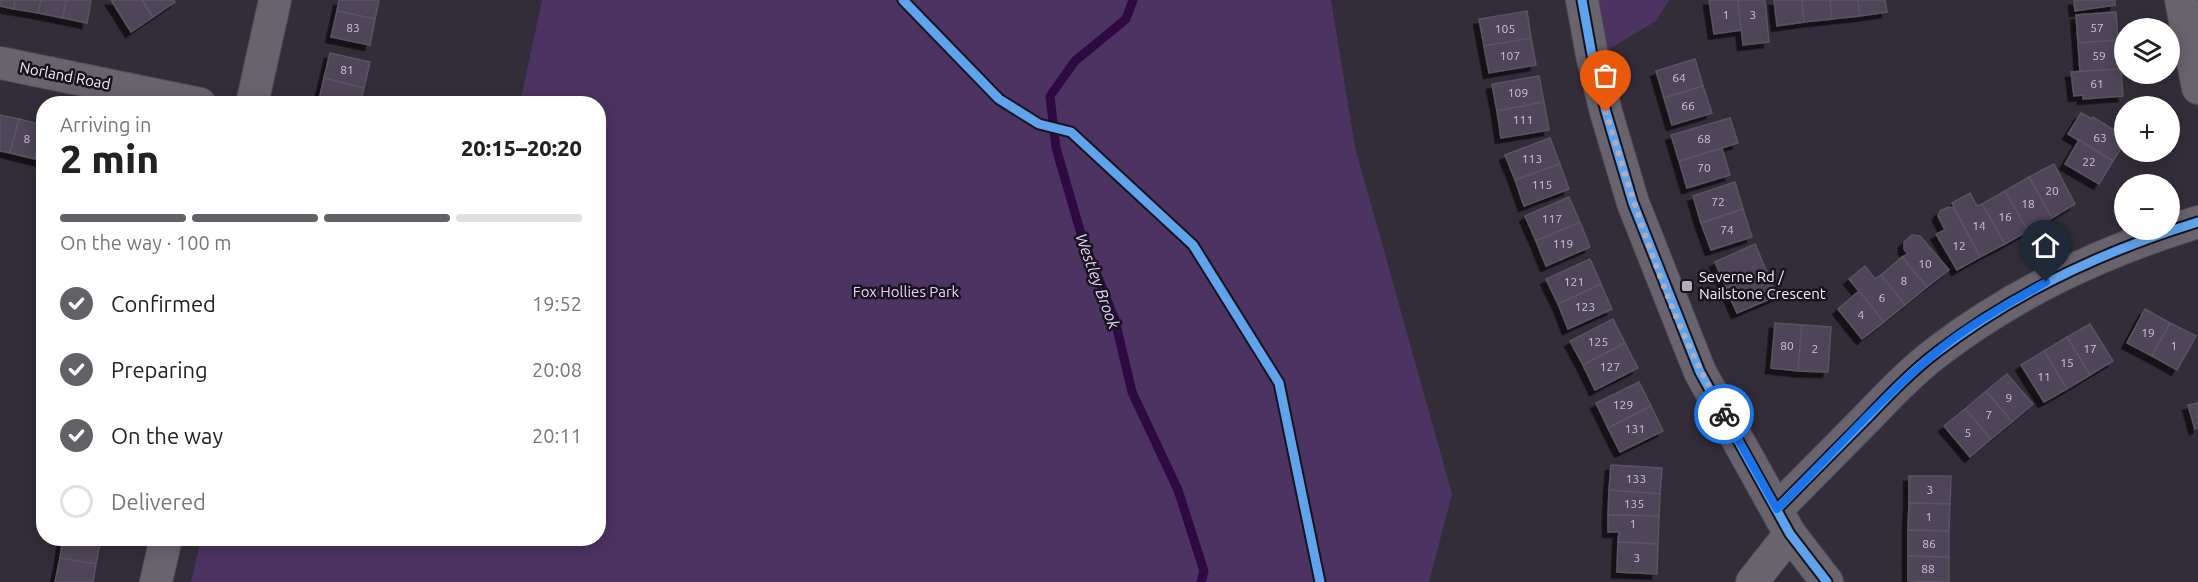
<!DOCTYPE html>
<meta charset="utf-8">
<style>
body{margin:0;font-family:Ubuntu,sans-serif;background:#f2f2f2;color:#222;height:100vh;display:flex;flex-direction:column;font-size:22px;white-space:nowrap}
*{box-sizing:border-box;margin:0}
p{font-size:20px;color:#767676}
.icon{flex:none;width:33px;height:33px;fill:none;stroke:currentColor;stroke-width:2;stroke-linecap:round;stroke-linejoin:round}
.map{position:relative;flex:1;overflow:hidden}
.panel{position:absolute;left:36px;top:96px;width:570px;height:450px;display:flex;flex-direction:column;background:#fff;border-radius:24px;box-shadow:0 3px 15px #0003}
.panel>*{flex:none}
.fabs{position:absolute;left:2114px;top:18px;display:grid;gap:12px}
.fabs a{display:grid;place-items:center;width:66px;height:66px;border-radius:50%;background:#fff;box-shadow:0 3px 15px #0003;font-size:30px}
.pin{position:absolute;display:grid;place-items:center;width:51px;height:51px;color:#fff;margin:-62px -26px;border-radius:50% 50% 50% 0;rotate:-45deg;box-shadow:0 0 6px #0007}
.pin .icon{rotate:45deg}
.courier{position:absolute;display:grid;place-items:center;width:60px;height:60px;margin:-30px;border:4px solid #1a73e8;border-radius:50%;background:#fff;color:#222;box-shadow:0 2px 8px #0007}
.headline em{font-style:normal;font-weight:800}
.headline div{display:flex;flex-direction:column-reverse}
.headline{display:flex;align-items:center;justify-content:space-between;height:102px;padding:0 24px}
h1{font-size:39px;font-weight:800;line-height:45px}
.bar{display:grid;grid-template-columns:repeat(4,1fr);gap:9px 6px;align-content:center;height:72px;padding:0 24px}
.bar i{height:8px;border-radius:4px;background:#e0e0e0}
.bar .selected{background:#636066}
.bar p{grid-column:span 4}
ol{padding:0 24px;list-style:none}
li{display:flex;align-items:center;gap:18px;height:66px}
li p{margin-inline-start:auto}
li .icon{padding:6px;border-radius:50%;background:#636066;color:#fff;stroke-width:4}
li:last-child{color:#767676}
li i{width:33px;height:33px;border:3px solid #e0e0e0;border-radius:50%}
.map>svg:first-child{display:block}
</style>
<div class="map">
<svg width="2198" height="582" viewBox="0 0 2198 582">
<defs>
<filter id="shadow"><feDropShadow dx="-5.5" dy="5.5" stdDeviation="0" flood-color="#0009"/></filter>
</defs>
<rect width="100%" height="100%" fill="#332d39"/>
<g fill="#4c3361">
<polygon points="542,0 1331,0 1355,147 1452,494 1429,582 191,582 201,539 598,538 598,104 520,103"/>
<polygon points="1593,0 1669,0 1656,21 1604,52"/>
</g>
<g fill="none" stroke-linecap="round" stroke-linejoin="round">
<polyline stroke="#2e0944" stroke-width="9" points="1133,0 1126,19 1075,61 1050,96 1056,148 1082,237 1115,320 1132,392 1178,490 1204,571 1201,582"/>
</g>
<g fill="#4f4558" stroke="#59545e" stroke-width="1.5" filter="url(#shadow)">
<polygon points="0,0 15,0 14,9 0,6"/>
<polygon points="15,0 41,0 38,13 14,9"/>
<polygon points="41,0 66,0 63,18 38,13"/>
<polygon points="66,0 91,0 87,23 63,18"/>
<polygon points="111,0 142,0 153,17 131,32"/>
<polygon points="142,0 174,0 175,2 153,17"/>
<polygon points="339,0 379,0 375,19 337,11"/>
<polygon points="1709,0 1738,0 1741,30 1714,34"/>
<polygon points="1738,0 1765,0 1769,42 1743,45"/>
<polygon points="1774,0 1802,0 1804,22 1777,26"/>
<polygon points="1802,0 1830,0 1832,19 1804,22"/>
<polygon points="1830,0 1858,0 1860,16 1832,19"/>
<polygon points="1858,0 1885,0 1887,12 1860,16"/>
<polygon points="2074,0 2115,0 2115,5 2075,11"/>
<polygon points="337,11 375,19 370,45 331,37"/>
<polygon points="1527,11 1531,38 1484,46 1479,19"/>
<polygon points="2116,12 2118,40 2078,43 2076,15"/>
<polygon points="1531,38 1536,65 1489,73 1484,46"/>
<polygon points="2118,40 2121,69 2080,71 2078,43"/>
<polygon points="330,53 370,62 364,88 324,78"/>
<polygon points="1695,59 1703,86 1664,98 1656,71"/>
<polygon points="2121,69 2123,96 2083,99 2083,95 2074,96 2071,72"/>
<polygon points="1539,76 1544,102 1497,111 1492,84"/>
<polygon points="324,78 364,88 360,104 318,104"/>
<polygon points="1703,86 1712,113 1672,125 1664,98"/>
<polygon points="1544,102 1549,130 1501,138 1497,111"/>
<polygon points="2081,113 2092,119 2093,117 2124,136 2124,144 2113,161 2068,134"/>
<polygon points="0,115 19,119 10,153 0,151"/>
<polygon points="1730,118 1738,143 1679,161 1671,135"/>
<polygon points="19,119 43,125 35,159 10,153"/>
<polygon points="43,125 44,125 44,161 35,159"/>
<polygon points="1550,138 1560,164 1515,180 1505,155"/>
<polygon points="2079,140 2113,161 2099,184 2065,164"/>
<polygon points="1722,148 1730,175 1687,188 1679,161"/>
<polygon points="1560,164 1569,189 1524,206 1515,180"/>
<polygon points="2054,164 2075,204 2052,218 2029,177"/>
<polygon points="2029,177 2052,218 2028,231 2005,191"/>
<polygon points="1735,182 1743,209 1701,223 1693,196"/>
<polygon points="2005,191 2028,231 2005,244 1982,204"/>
<polygon points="1970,193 1977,206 1982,204 2005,244 1980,257 1952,203"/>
<polygon points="1569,197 1580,222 1536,241 1525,216"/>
<polygon points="1948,207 1954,208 1980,257 1957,270 1936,234 1945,230 1938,216 1940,211"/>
<polygon points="1743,209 1752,237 1711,250 1701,223"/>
<polygon points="1580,222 1590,247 1546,266 1536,241"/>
<polygon points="1912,235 1920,236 1949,270 1927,287 1902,257 1908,254 1904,249 1904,242"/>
<polygon points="1755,244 1766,270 1726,288 1715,262"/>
<polygon points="1902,257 1927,287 1905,305 1881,275"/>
<polygon points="1590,259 1601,284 1558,304 1546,279"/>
<polygon points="1865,266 1875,279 1881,275 1905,305 1884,322 1849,279"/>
<polygon points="1766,270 1777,296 1737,313 1726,288"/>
<polygon points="1601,284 1612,309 1568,329 1558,304"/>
<polygon points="1859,291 1884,322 1862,339 1838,309"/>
<polygon points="2145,309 2170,323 2152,356 2127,343"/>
<polygon points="1613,319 1625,343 1583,365 1570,341"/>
<polygon points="1775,323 1802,325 1798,371 1771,368"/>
<polygon points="2170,323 2196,336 2177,370 2152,356"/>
<polygon points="2090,324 2113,361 2090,375 2067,337"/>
<polygon points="1802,325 1831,327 1828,372 1798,371"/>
<polygon points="2067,337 2090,375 2067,389 2044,351"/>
<polygon points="1625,343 1638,368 1595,390 1583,365"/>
<polygon points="2044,351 2067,389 2044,402 2021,365"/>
<polygon points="2007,374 2033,404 2012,422 1986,391"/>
<polygon points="1639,382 1651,406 1608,428 1596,403"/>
<polygon points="1986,391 2012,422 1991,439 1965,409"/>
<polygon points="2198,403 2198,428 2195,429 2188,405"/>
<polygon points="1651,406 1663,431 1620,452 1608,428"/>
<polygon points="1965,409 1991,439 1970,457 1944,426"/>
<polygon points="1611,465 1662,468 1660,494 1609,490"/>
<polygon points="1909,476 1951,476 1950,504 1909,503"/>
<polygon points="1609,490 1660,494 1659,516 1608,515"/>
<polygon points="1909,503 1950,504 1949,531 1908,530"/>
<polygon points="1608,515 1659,516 1658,544 1618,542 1619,532 1608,532"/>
<polygon points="1908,530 1949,531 1949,557 1908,556"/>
<polygon points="63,538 101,538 96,564 60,558"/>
<polygon points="1618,542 1658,544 1657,574 1617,572"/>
<polygon points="1908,556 1949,557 1949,582 1908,581"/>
<polygon points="60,558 96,564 93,582 55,582"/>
</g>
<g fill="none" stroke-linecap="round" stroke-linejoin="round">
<defs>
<g id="minor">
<polyline points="1582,0 1592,55 1606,112 1633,203 1700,372 1790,534 1827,582"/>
<polyline points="2181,0 2198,88"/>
<polyline points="0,63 200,104"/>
<polyline points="252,104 275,0"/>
<path d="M1777 509C1807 479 1837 448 1867 418 1889 395 1912 371 1937 352 2017 291 2103 251 2198 222"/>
<polyline points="156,582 166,538"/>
<polyline points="1752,582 1790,534"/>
</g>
</defs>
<use href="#minor" stroke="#4f4a54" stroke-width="34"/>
<use href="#minor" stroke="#68636d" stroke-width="32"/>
<defs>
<g id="cycleway">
<polyline points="903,0 999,99 1039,124 1071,132 1193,245 1279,383 1320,582"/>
<polyline points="1582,0 1592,55 1606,112 1633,203 1700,372 1790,534 1827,582"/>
<path d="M1777 509C1807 479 1837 448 1867 418 1889 395 1912 371 1937 352 2017 291 2103 251 2198 222"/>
</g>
</defs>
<use href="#cycleway" stroke="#18131d" stroke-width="13"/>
<use href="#cycleway" stroke="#60a3ed" stroke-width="9"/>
</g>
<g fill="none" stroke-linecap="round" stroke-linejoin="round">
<path stroke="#b2acb8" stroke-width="6" stroke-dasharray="0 10.8" d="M1606 112C1637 215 1670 320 1724 414"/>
<path stroke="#1a73e8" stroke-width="8" d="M1724 414 1777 509C1829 457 1878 401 1934 354 1968 325 2008 304 2046 282"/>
</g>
<rect fill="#b2acb8" stroke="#18131d" stroke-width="2" x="1681" y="280" width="12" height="12" rx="3"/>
<g text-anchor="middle" stroke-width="5" stroke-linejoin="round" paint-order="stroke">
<g font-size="12" fill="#cdc5d4">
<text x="1726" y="19">1</text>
<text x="1753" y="19">3</text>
<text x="353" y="32">83</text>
<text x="2097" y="32">57</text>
<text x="1505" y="33">105</text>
<text x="1510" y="60">107</text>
<text x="2099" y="60">59</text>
<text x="347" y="74">81</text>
<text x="1679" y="82">64</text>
<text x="2097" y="88">61</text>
<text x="1518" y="97">109</text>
<text x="1688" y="110">66</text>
<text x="1523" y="124">111</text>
<text x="2100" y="142">63</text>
<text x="27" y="143">8</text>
<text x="1704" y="143">68</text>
<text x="1532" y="163">113</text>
<text x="2089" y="166">22</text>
<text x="1704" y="172">70</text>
<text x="1542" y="189">115</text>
<text x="2052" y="195">20</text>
<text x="1718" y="206">72</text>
<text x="2028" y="208">18</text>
<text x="2005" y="221">16</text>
<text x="1552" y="223">117</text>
<text x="1979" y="230">14</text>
<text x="1727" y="234">74</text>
<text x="1563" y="248">119</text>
<text x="1959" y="250">12</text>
<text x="1925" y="268">10</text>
<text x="1904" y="285">8</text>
<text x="1574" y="286">121</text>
<text x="1882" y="302">6</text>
<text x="1585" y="311">123</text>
<text x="1861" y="319">4</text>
<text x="2148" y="337">19</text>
<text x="1598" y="346">125</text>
<text x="1787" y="350">80</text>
<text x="2174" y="350">1</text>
<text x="1815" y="353">2</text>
<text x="2090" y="353">17</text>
<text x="2067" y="367">15</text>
<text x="1610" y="371">127</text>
<text x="2044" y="381">11</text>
<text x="2009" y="402">9</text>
<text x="1623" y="409">129</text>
<text x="1989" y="419">7</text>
<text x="1635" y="433">131</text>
<text x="1968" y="437">5</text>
<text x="1636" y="483">133</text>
<text x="1930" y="494">3</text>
<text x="1634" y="508">135</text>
<text x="1929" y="521">1</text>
<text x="1633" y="528">1</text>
<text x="1929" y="548">86</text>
<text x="1637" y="562">3</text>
<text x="1928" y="573">88</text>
</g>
<g font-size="15" fill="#f7f0fd" stroke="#18131d">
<text transform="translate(65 76) rotate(11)" y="5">Norland Road</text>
</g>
<g font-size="15" fill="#f7f0fd" stroke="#18131d" text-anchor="start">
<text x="1699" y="282">Severne Rd /<tspan x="1699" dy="17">Nailstone Crescent</tspan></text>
</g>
<g font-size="15" fill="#e6d2f9" stroke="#18131d">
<text x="906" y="297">Fox Hollies Park</text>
</g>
<g font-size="16" font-style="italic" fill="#e6d2f9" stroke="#18131d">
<text transform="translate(1098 281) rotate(70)" y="6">Westley Brook</text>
</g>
</g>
</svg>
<div class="fabs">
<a><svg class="icon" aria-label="layers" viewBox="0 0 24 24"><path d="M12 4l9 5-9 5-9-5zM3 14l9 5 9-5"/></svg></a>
<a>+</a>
<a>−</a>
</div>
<div class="pin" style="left:1606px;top:112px;background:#ea580c"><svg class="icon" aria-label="bag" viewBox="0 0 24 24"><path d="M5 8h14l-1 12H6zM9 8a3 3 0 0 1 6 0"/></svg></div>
<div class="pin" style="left:2046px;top:282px;background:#1f2937"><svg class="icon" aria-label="home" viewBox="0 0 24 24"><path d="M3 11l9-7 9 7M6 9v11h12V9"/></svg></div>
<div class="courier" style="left:1724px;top:414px"><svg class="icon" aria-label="bike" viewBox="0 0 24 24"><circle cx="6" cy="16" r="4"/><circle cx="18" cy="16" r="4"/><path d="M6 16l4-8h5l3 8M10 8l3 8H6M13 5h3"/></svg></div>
<section class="panel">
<div class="headline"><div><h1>2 min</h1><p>Arriving in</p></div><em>20:15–20:20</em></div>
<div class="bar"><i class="selected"></i><i class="selected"></i><i class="selected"></i><i></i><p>On the way · 100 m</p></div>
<ol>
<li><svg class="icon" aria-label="check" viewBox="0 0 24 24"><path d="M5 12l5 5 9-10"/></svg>Confirmed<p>19:52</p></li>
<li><svg class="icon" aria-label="check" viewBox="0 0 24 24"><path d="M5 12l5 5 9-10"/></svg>Preparing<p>20:08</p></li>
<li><svg class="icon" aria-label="check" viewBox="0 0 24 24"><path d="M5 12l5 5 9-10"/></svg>On the way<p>20:11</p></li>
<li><i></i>Delivered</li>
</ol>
</section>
</div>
